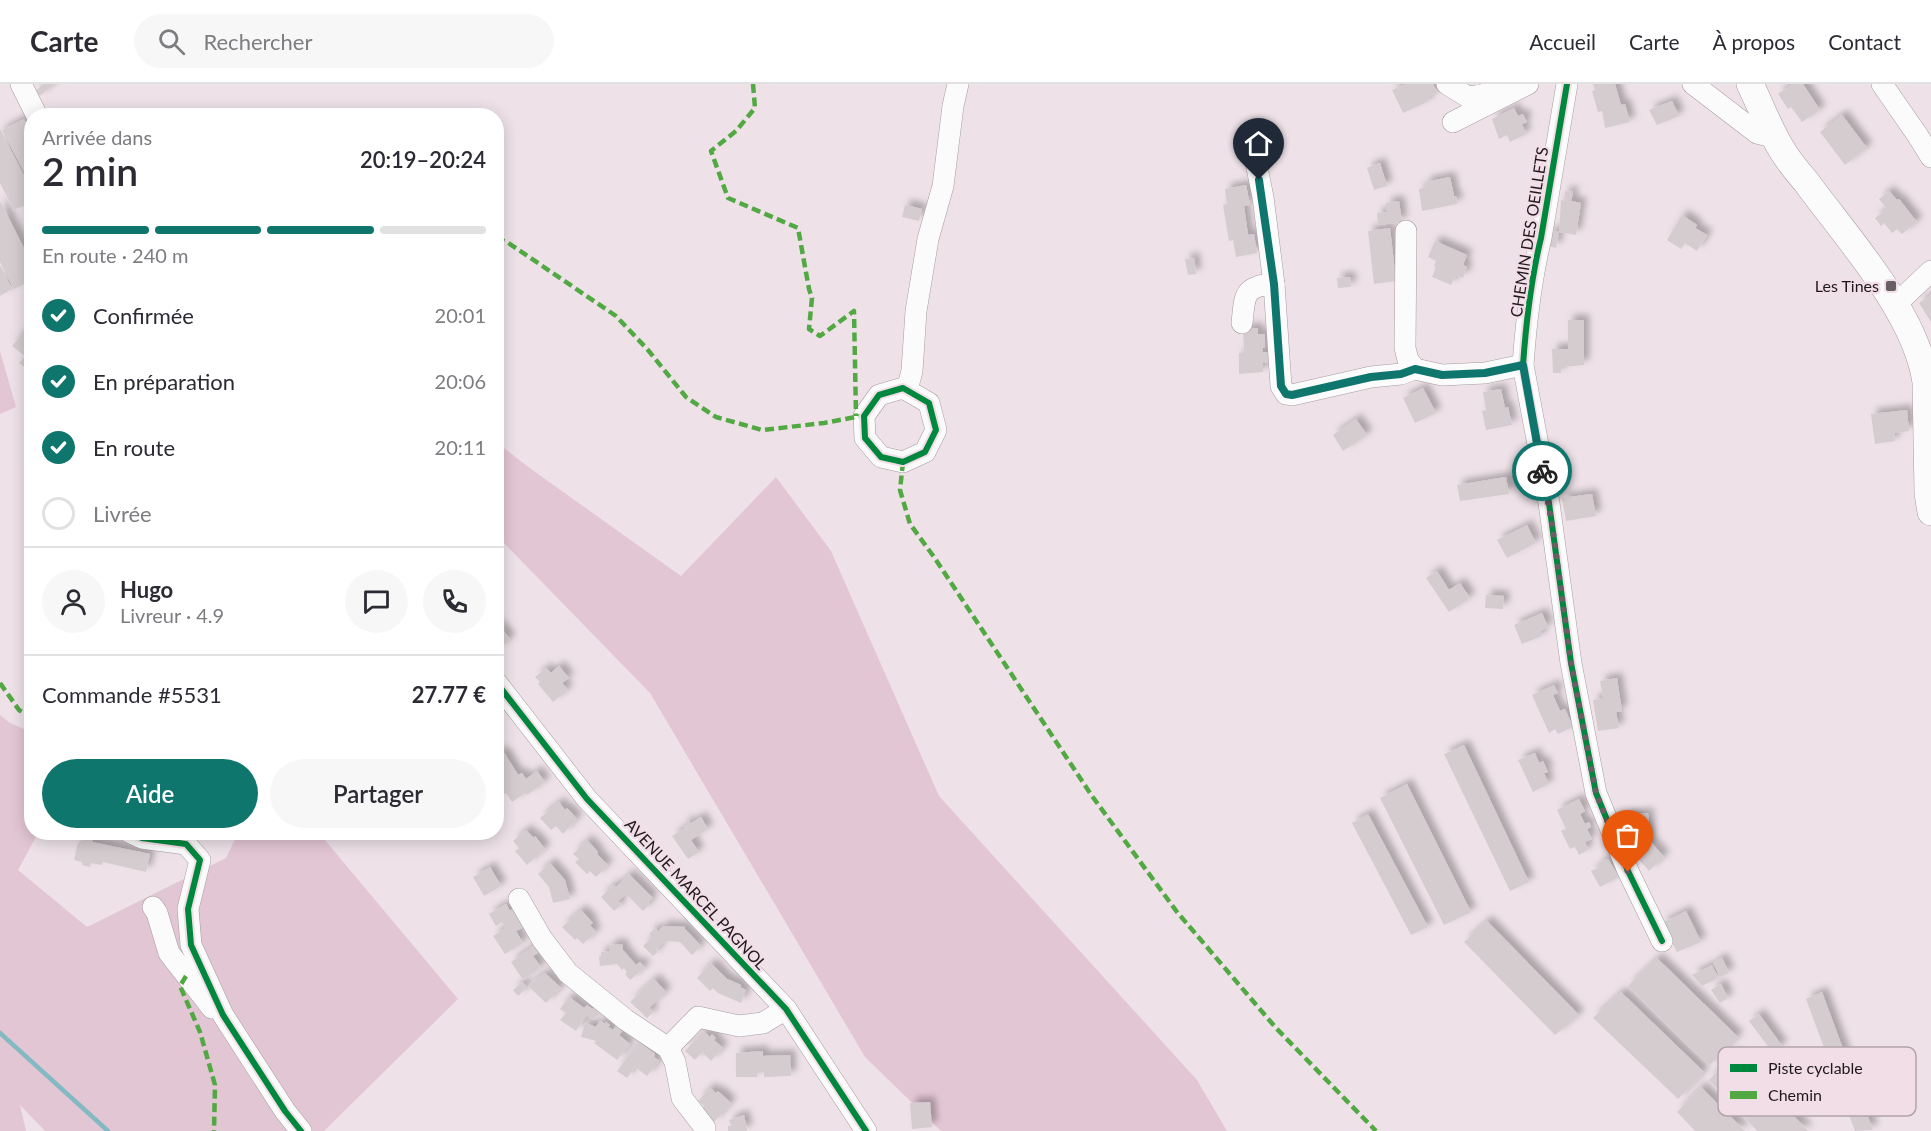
<!DOCTYPE html>
<html lang="fr">
<meta charset="utf-8">
<style>
body{margin:0;font-family:Lato,sans-serif;background:#f7f7f7;color:#2b2b33;height:100vh;display:flex;flex-direction:column;font-size:22px;white-space:nowrap}
*{box-sizing:border-box;margin:0}
p{font-size:20px;color:#7c7c81}
.icon{flex:none;width:33px;height:33px;fill:none;stroke:currentColor;stroke-width:2;stroke-linecap:round;stroke-linejoin:round}
.map{position:relative;flex:1;overflow:hidden}
.panel{position:absolute;left:24px;top:24px;width:480px;height:732px;display:flex;flex-direction:column;background:#fff;border-radius:24px;box-shadow:0 3px 15px #0003}
.panel>*{flex:none}
.pin{position:absolute;display:grid;place-items:center;width:51px;height:51px;color:#fff;margin:-62px -26px;border-radius:50% 50% 50% 0;rotate:-45deg;box-shadow:0 0 6px #0007}
.pin .icon{rotate:45deg}
.courier{position:absolute;display:grid;place-items:center;width:60px;height:60px;margin:-30px;border:4px solid #0f766e;border-radius:50%;background:#fff;color:#222;box-shadow:0 2px 8px #0007}
.headline em{font-style:normal;font-weight:600}
.headline div{display:flex;flex-direction:column-reverse}
.headline{display:flex;align-items:center;justify-content:space-between;height:102px;padding:0 18px}
h1{font-size:39px;font-weight:600;line-height:45px}
.bar{display:grid;grid-template-columns:repeat(4,1fr);gap:9px 6px;align-content:center;height:72px;padding:0 18px}
.bar i{height:8px;border-radius:4px;background:#e1e1e2}
.bar .on{background:#0f766e}
.bar p{grid-column:span 4}
.line{display:flex;align-items:center;gap:15px;padding:0 18px;border-top:2px solid #e1e1e2}
.line div{flex:1}
.round{display:grid;place-items:center;flex:none;width:63px;height:63px;border-radius:32px;background:#f7f7f7}
ol{padding:0 18px;list-style:none}
li{display:flex;align-items:center;gap:18px;height:66px}
li p{margin-inline-start:auto}
li .icon{padding:6px;border-radius:50%;background:#0f766e;color:#fff;stroke-width:4}
li:last-child{color:#7c7c81}
li i{width:33px;height:33px;border:3px solid #e1e1e2;border-radius:50%}
.primary-button{display:flex;gap:12px;margin-top:auto;padding:12px 18px}
.primary-button a{flex:1;height:69px;border-radius:36px;background:#0f766e;color:#fff;font-size:24px;font-weight:600;line-height:69px;text-align:center}
.primary-button a+a{background:#f7f7f7;color:#2b2b33}
header{display:flex;align-items:center;gap:36px;box-sizing:border-box;height:84px;padding:0 30px;background:#fff;border-bottom:2px solid #e1e1e2}
header strong{font-size:28px}
nav{display:flex;gap:33px;margin-inline-start:auto;font-size:21px}
.search{width:420px;height:54px;background:#f7f7f7;display:flex;align-items:center;gap:15px;box-sizing:border-box;padding:0 21px;border-radius:33px;color:#7c7c81;font-size:22px}
.map>svg:first-child{display:block}
</style>
<header>
<strong>Carte</strong>
<div class="search"><svg class="icon" aria-label="search" viewBox="0 0 24 24"><circle cx="10" cy="10" r="6"/><path d="M15 15l6 6"/></svg>Rechercher</div>
<nav><a>Accueil</a><a>Carte</a><a>À propos</a><a>Contact</a></nav>
</header>
<div class="map">
<svg width="1931" height="1047" viewBox="0 0 1931 1047">
<defs>
<filter id="shadow"><feDropShadow dx="5.5" dy="-5.5" stdDeviation="3" flood-color="#0004"/></filter>
</defs>
<rect width="100%" height="100%" fill="#eee2e8"/>
<g fill="#e3c6d4">
<polygon points="0,267 16,323 0,330"/>
<polygon points="496,358 531,385 681,492 776,393 831,467 939,712 1197,996 1227,1047 941,1047 865,973 650,609 497,452"/>
<polygon points="0,631 10,639 31,648 32,748 38,749 18,786 87,843 226,774 238,749 319,749 458,915 324,1047 45,1047 20,1021 26,1047 0,1047"/>
</g>
<g fill="none" stroke-linecap="round" stroke-linejoin="round">
<polyline stroke="#83b9c3" stroke-width="4.5" points="0,949 108,1047"/>
</g>
<g fill="#d5ccd0" filter="url(#shadow)">
<polygon points="43,0 54,0 40,12 36,7"/>
<polygon points="1406,0 1433,0 1437,8 1427,14 1429,17 1403,29 1392,6"/>
<polygon points="1593,0 1615,0 1621,21 1625,20 1630,38 1605,44 1602,27 1598,28 1592,7 1595,6"/>
<polygon points="1793,0 1803,0 1820,26 1802,38 1791,23 1788,25 1778,10"/>
<polygon points="1672,17 1679,32 1657,41 1649,26"/>
<polygon points="1514,24 1518,32 1523,30 1527,38 1522,40 1526,50 1510,58 1507,51 1499,55 1492,35"/>
<polygon points="1842,31 1867,64 1845,81 1820,48"/>
<polygon points="24,35 32,51 32,103 2,46"/>
<polygon points="0,45 32,107 32,118 14,126 0,99"/>
<polygon points="1380,79 1387,102 1374,106 1367,84"/>
<polygon points="1450,93 1454,112 1456,112 1457,120 1422,127 1419,105 1426,103 1425,98"/>
<polygon points="1246,101 1250,121 1244,122 1248,151 1254,150 1257,169 1236,173 1233,156 1229,157 1223,121 1227,120 1225,105"/>
<polygon points="1565,107 1573,108 1571,117 1581,119 1576,151 1559,148 1561,116 1564,117"/>
<polygon points="1889,107 1897,116 1899,115 1917,138 1902,150 1897,145 1892,149 1884,139 1881,142 1875,134 1887,125 1879,115"/>
<polygon points="0,117 32,180 32,196 14,205 0,178"/>
<polygon points="1399,117 1402,138 1378,141 1377,129 1387,128 1386,119"/>
<polygon points="905,121 922,125 919,137 902,133"/>
<polygon points="1682,131 1697,141 1695,144 1707,151 1697,167 1685,159 1681,165 1667,156"/>
<polygon points="1390,144 1396,197 1374,200 1368,147"/>
<polygon points="1550,147 1559,148 1556,164 1548,162"/>
<polygon points="1435,157 1467,171 1463,181 1467,183 1463,194 1456,191 1451,201 1432,193 1436,183 1434,182 1436,177 1428,173"/>
<polygon points="1194,174 1196,190 1188,191 1185,175"/>
<polygon points="0,181 12,205 0,212"/>
<polygon points="1350,193 1351,203 1338,204 1337,194"/>
<polygon points="1931,211 1931,238 1919,219"/>
<polygon points="1568,236 1584,236 1584,281 1561,283 1561,289 1553,289 1552,265 1568,265"/>
<polygon points="1258,244 1258,250 1265,250 1265,264 1262,264 1263,268 1268,268 1269,279 1263,279 1263,288 1239,290 1239,269 1244,268 1243,245"/>
<polygon points="23,249 32,256 32,289 19,279 25,272 12,262"/>
<polygon points="1423,304 1436,329 1415,339 1403,314"/>
<polygon points="1501,305 1505,324 1508,323 1512,341 1486,346 1482,327 1486,326 1483,308"/>
<polygon points="1907,326 1909,347 1894,349 1895,357 1875,360 1871,330"/>
<polygon points="1356,335 1367,351 1343,367 1333,351"/>
<polygon points="1506,393 1509,410 1460,417 1457,401"/>
<polygon points="1592,410 1596,432 1566,437 1562,414"/>
<polygon points="1527,441 1536,459 1507,474 1497,456"/>
<polygon points="1437,487 1449,506 1460,499 1470,514 1449,528 1426,494"/>
<polygon points="1486,511 1504,512 1503,525 1485,524"/>
<polygon points="1542,529 1548,543 1540,547 1542,552 1522,560 1514,541"/>
<polygon points="496,538 510,555 499,565 496,561"/>
<polygon points="559,582 569,594 562,599 568,606 553,618 538,600 540,598 535,593 546,584 551,589"/>
<polygon points="1617,594 1622,627 1616,628 1619,644 1598,647 1593,616 1603,614 1600,597"/>
<polygon points="1554,601 1558,609 1553,611 1560,627 1565,625 1573,643 1558,650 1555,645 1549,649 1532,611"/>
<polygon points="1464,661 1529,798 1510,807 1444,670"/>
<polygon points="496,667 505,670 518,691 522,689 526,695 537,687 545,698 527,711 525,709 512,718 506,709 500,712 496,707"/>
<polygon points="1535,669 1539,679 1543,677 1548,688 1544,689 1549,700 1533,708 1518,676"/>
<polygon points="1407,700 1471,828 1444,841 1380,714"/>
<polygon points="1579,715 1585,727 1580,730 1585,740 1589,738 1591,743 1587,745 1592,755 1585,758 1588,766 1579,771 1575,763 1570,765 1561,747 1566,745 1557,726"/>
<polygon points="559,718 565,726 567,724 577,735 563,750 556,742 551,746 540,734"/>
<polygon points="1648,729 1651,758 1664,773 1649,787 1633,769 1633,763 1629,762 1626,731"/>
<polygon points="1368,730 1428,843 1411,851 1352,739"/>
<polygon points="701,733 708,745 691,756 699,768 688,775 672,752 685,744 683,740 688,737 690,740"/>
<polygon points="526,746 534,754 535,752 545,765 527,781 515,767 519,764 513,757"/>
<polygon points="87,753 93,755 92,758 150,770 146,788 103,778 102,781 91,779 90,783 82,781 82,778 74,776 75,772 78,759 82,756 86,757"/>
<polygon points="587,756 598,768 597,770 608,781 596,793 590,787 587,790 575,778 579,775 573,770"/>
<polygon points="1608,775 1619,793 1600,803 1591,787 1600,783 1598,779"/>
<polygon points="550,779 565,796 570,815 553,819 549,803 538,790"/>
<polygon points="490,783 501,802 484,812 473,793"/>
<polygon points="629,790 653,814 648,818 650,820 643,827 626,810 618,817 621,821 614,827 601,813 613,801 616,803"/>
<polygon points="506,820 510,827 513,825 524,843 516,847 523,859 505,870 493,852 506,844 502,838 496,842 489,830"/>
<polygon points="581,826 593,839 590,841 596,848 583,860 577,854 575,856 562,843"/>
<polygon points="1686,827 1701,858 1677,868 1662,839"/>
<polygon points="1487,837 1579,931 1555,951 1464,858"/>
<polygon points="663,842 685,843 685,845 701,862 692,871 680,858 665,857 656,866 658,868 653,872 643,862 652,853 649,850 655,844 658,848"/>
<polygon points="536,860 541,867 533,872 541,883 523,896 511,878"/>
<polygon points="622,860 623,866 636,881 640,878 645,884 630,896 625,890 627,888 624,884 622,886 617,880 600,882 599,873 601,872 601,868 610,867 609,861"/>
<polygon points="1657,874 1738,953 1709,982 1628,902"/>
<polygon points="1722,874 1729,889 1720,893 1713,879"/>
<polygon points="711,879 727,895 741,901 740,903 746,906 741,919 718,909 713,904 710,907 697,894"/>
<polygon points="1712,881 1718,894 1702,902 1692,891"/>
<polygon points="545,889 561,904 546,919 528,902"/>
<polygon points="654,895 666,908 649,924 653,928 647,934 630,918"/>
<polygon points="522,898 527,903 518,912 513,906"/>
<polygon points="1721,900 1728,914 1720,919 1711,906"/>
<polygon points="1621,908 1704,988 1678,1015 1593,934"/>
<polygon points="1822,908 1846,973 1873,1046 1855,1047 1806,915"/>
<polygon points="569,913 584,924 587,921 592,925 595,922 601,927 594,936 587,931 576,947 560,936 566,929 560,925"/>
<polygon points="1759,930 1782,962 1773,969 1749,937"/>
<polygon points="600,937 605,940 606,938 610,941 608,943 613,946 618,939 625,944 619,951 630,960 617,976 594,959 596,957 581,953 585,939 596,943"/>
<polygon points="704,947 710,953 712,950 716,954 714,956 723,964 711,977 702,968 695,976 685,967"/>
<polygon points="639,958 655,970 654,973 659,977 647,992 635,983 627,994 617,987"/>
<polygon points="763,967 763,972 790,971 791,992 764,993 764,988 757,988 757,993 736,993 736,969"/>
<polygon points="1734,969 1808,1047 1757,1047 1709,996"/>
<polygon points="1701,1003 1745,1047 1695,1047 1677,1028"/>
<polygon points="710,1004 716,1009 718,1007 731,1019 714,1038 701,1026 704,1022 698,1017"/>
<polygon points="930,1018 932,1043 912,1045 910,1019"/>
<polygon points="744,1031 747,1047 728,1047 728,1042 731,1042 729,1036"/>
</g>
<g fill="none" stroke-linecap="round" stroke-linejoin="round">
<defs>
<g id="minor">
<polyline points="21,0 37,32"/>
<polyline points="1447,0 1468,13 1483,11 1497,3"/>
<path d="M1567 0 1541 154C1531 195 1526 239 1523 281L1549 419 1571 579 1596 709 1628 787 1662 857"/>
<polyline points="1693,0 1757,49 1765,51 1773,48"/>
<polyline points="1882,0 1918,52 1931,73"/>
<polyline points="1453,38 1528,0"/>
<polyline points="1256,79 1263,113 1274,200"/>
<polyline points="1406,147 1405,264 1408,276 1415,285 1442,291 1485,289 1523,281"/>
<polyline points="1895,221 1931,187"/>
<path d="M1242 239C1245 211 1243 202 1274 200L1281 302 1286 310 1292 311 1371 293 1401 290 1415 285"/>
<polygon points="903,304 929,319 936,346 925,368 903,378 881,373 865,354 864,332 879,311"/>
<polyline points="907,306 912,287 916,227 928,155 943,102 953,22 958,0"/>
<polyline points="496,598 587,715 786,925 866,1047"/>
<polyline points="129,748 142,754 186,760 200,776 188,825 191,861 223,931 285,1027 301,1047"/>
<polyline points="519,815 542,855 568,889 626,936 668,964 698,933 739,942 763,939 786,925"/>
<polyline points="153,823 157,829 169,869 212,924"/>
<polyline points="668,964 675,978 682,1014 705,1044 705,1047"/>
</g>
<path id="major" d="M1750 0C1761 22 1769 45 1782 66 1789 78 1798 88 1807 99 1848 155 1916 229 1926 298L1928 409 1931 428"/>
</defs>
<use href="#minor" stroke="#a49c9f" stroke-width="22"/>
<use href="#major" stroke="#a49c9f" stroke-width="28"/>
<use href="#minor" stroke="#fcfbfc" stroke-width="21"/>
<use href="#major" stroke="#fcfbfc" stroke-width="27"/>
<g stroke="#52a943" stroke-width="4.5" stroke-dasharray="9 4.5" stroke-linecap="butt">
<polyline points="753,0 755,24 736,47 711,67 728,114 798,144 809,205 812,214 809,245 820,252 854,227 856,332"/>
<polyline points="496,154 507,158 616,232 648,266 686,313 716,333 762,346 824,339 861,332"/>
<polyline points="903,378 900,406 910,440 934,473 1092,712 1177,828 1276,944 1376,1047"/>
<polyline points="0,599 19,626 32,634"/>
<polyline points="186,892 180,902 200,948 215,1001 214,1047"/>
</g>
<defs>
<g id="cycleway">
<path d="M1567 0 1541 154C1531 195 1526 239 1523 281L1549 419 1571 579 1596 709 1628 787 1662 857"/>
<polygon points="903,304 929,319 936,346 925,368 903,378 881,373 865,354 864,332 879,311"/>
<polyline points="496,598 587,715 786,925 866,1047"/>
<polyline points="129,748 142,754 186,760 200,776 188,825 191,861 223,931 285,1027 301,1047"/>
</g>
</defs>
<use href="#cycleway" stroke="#f2dee7" stroke-width="10"/>
<use href="#cycleway" stroke="#00873e" stroke-width="6"/>
</g>
<g fill="none" stroke-linecap="round" stroke-linejoin="round">
<polyline stroke="#675f63" stroke-width="6" stroke-dasharray="0 10.8" points="1542,387 1552,440 1571,579 1596,709 1628,788"/>
<polyline stroke="#0f766e" stroke-width="8" points="1259,96 1274,200 1281,302 1286,310 1292,311 1371,293 1401,290 1415,285 1442,291 1485,289 1523,281 1542,387"/>
</g>
<rect fill="#675f63" stroke="#f2dee7" stroke-width="2" x="1885" y="196" width="12" height="12" rx="3"/>
<g text-anchor="middle" stroke-width="5" stroke-linejoin="round" paint-order="stroke">
<g font-size="16" fill="#1f181c" stroke="#f2dee7">
<text transform="translate(1529 148) rotate(-81)" y="6">CHEMIN DES OEILLETS</text>
<text transform="translate(696 810) rotate(47)" y="6">AVENUE MARCEL PAGNOL</text>
</g>
<g font-size="16" fill="#1f181c" stroke="#f2dee7" text-anchor="end">
<text x="1879" y="208">Les Tines</text>
</g>
</g>
<rect x="1718" y="963" width="198" height="69" rx="9" fill="#f2dee7" stroke="#b3a3aa" stroke-width="1.5"/>
<rect x="1730" y="980" width="27" height="8" fill="#00873e"/>
<rect x="1730" y="1007" width="27" height="8" fill="#52a943"/>
<g font-size="16" fill="#1f181c">
<text x="1768" y="990">Piste cyclable</text>
<text x="1768" y="1017">Chemin</text>
</g>
</svg>
<div class="pin" style="left:1628px;top:788px;background:#ea580c"><svg class="icon" aria-label="bag" viewBox="0 0 24 24"><path d="M5 8h14l-1 12H6zM9 8a3 3 0 0 1 6 0"/></svg></div>
<div class="pin" style="left:1259px;top:96px;background:#1f2937"><svg class="icon" aria-label="home" viewBox="0 0 24 24"><path d="M3 11l9-7 9 7M6 9v11h12V9"/></svg></div>
<div class="courier" style="left:1542px;top:387px"><svg class="icon" aria-label="bike" viewBox="0 0 24 24"><circle cx="6" cy="16" r="4"/><circle cx="18" cy="16" r="4"/><path d="M6 16l4-8h5l3 8M10 8l3 8H6M13 5h3"/></svg></div>
<section class="panel">
<div class="headline"><div><h1>2 min</h1><p>Arrivée dans</p></div><em>20:19–20:24</em></div>
<div class="bar"><i class="on"></i><i class="on"></i><i class="on"></i><i></i><p>En route · 240 m</p></div>
<ol>
<li><svg class="icon" aria-label="check" viewBox="0 0 24 24"><path d="M5 12l5 5 9-10"/></svg>Confirmée<p>20:01</p></li>
<li><svg class="icon" aria-label="check" viewBox="0 0 24 24"><path d="M5 12l5 5 9-10"/></svg>En préparation<p>20:06</p></li>
<li><svg class="icon" aria-label="check" viewBox="0 0 24 24"><path d="M5 12l5 5 9-10"/></svg>En route<p>20:11</p></li>
<li><i></i>Livrée</li>
</ol>
<div class="line" style="height:108px"><a class="round"><svg class="icon" aria-label="person" viewBox="0 0 24 24"><circle cx="12" cy="8" r="4"/><path d="M4 21q1-7 8-7t8 7"/></svg></a><div><b>Hugo</b><p>Livreur · 4.9</p></div><a class="round"><svg class="icon" aria-label="chat" viewBox="0 0 24 24"><path d="M4 5h16v11H9l-5 4z"/></svg></a><a class="round"><svg class="icon" aria-label="phone" viewBox="0 0 24 24"><path d="M5 4h4l2 5-3 2q2 4 5 5l2-3 5 2v4C11 20 4 13 5 4z"/></svg></a></div>
<div class="line" style="height:78px"><div>Commande #5531</div><b>27.77 €</b></div>
<div class="primary-button"><a>Aide</a><a>Partager</a></div>
</section>
</div>
